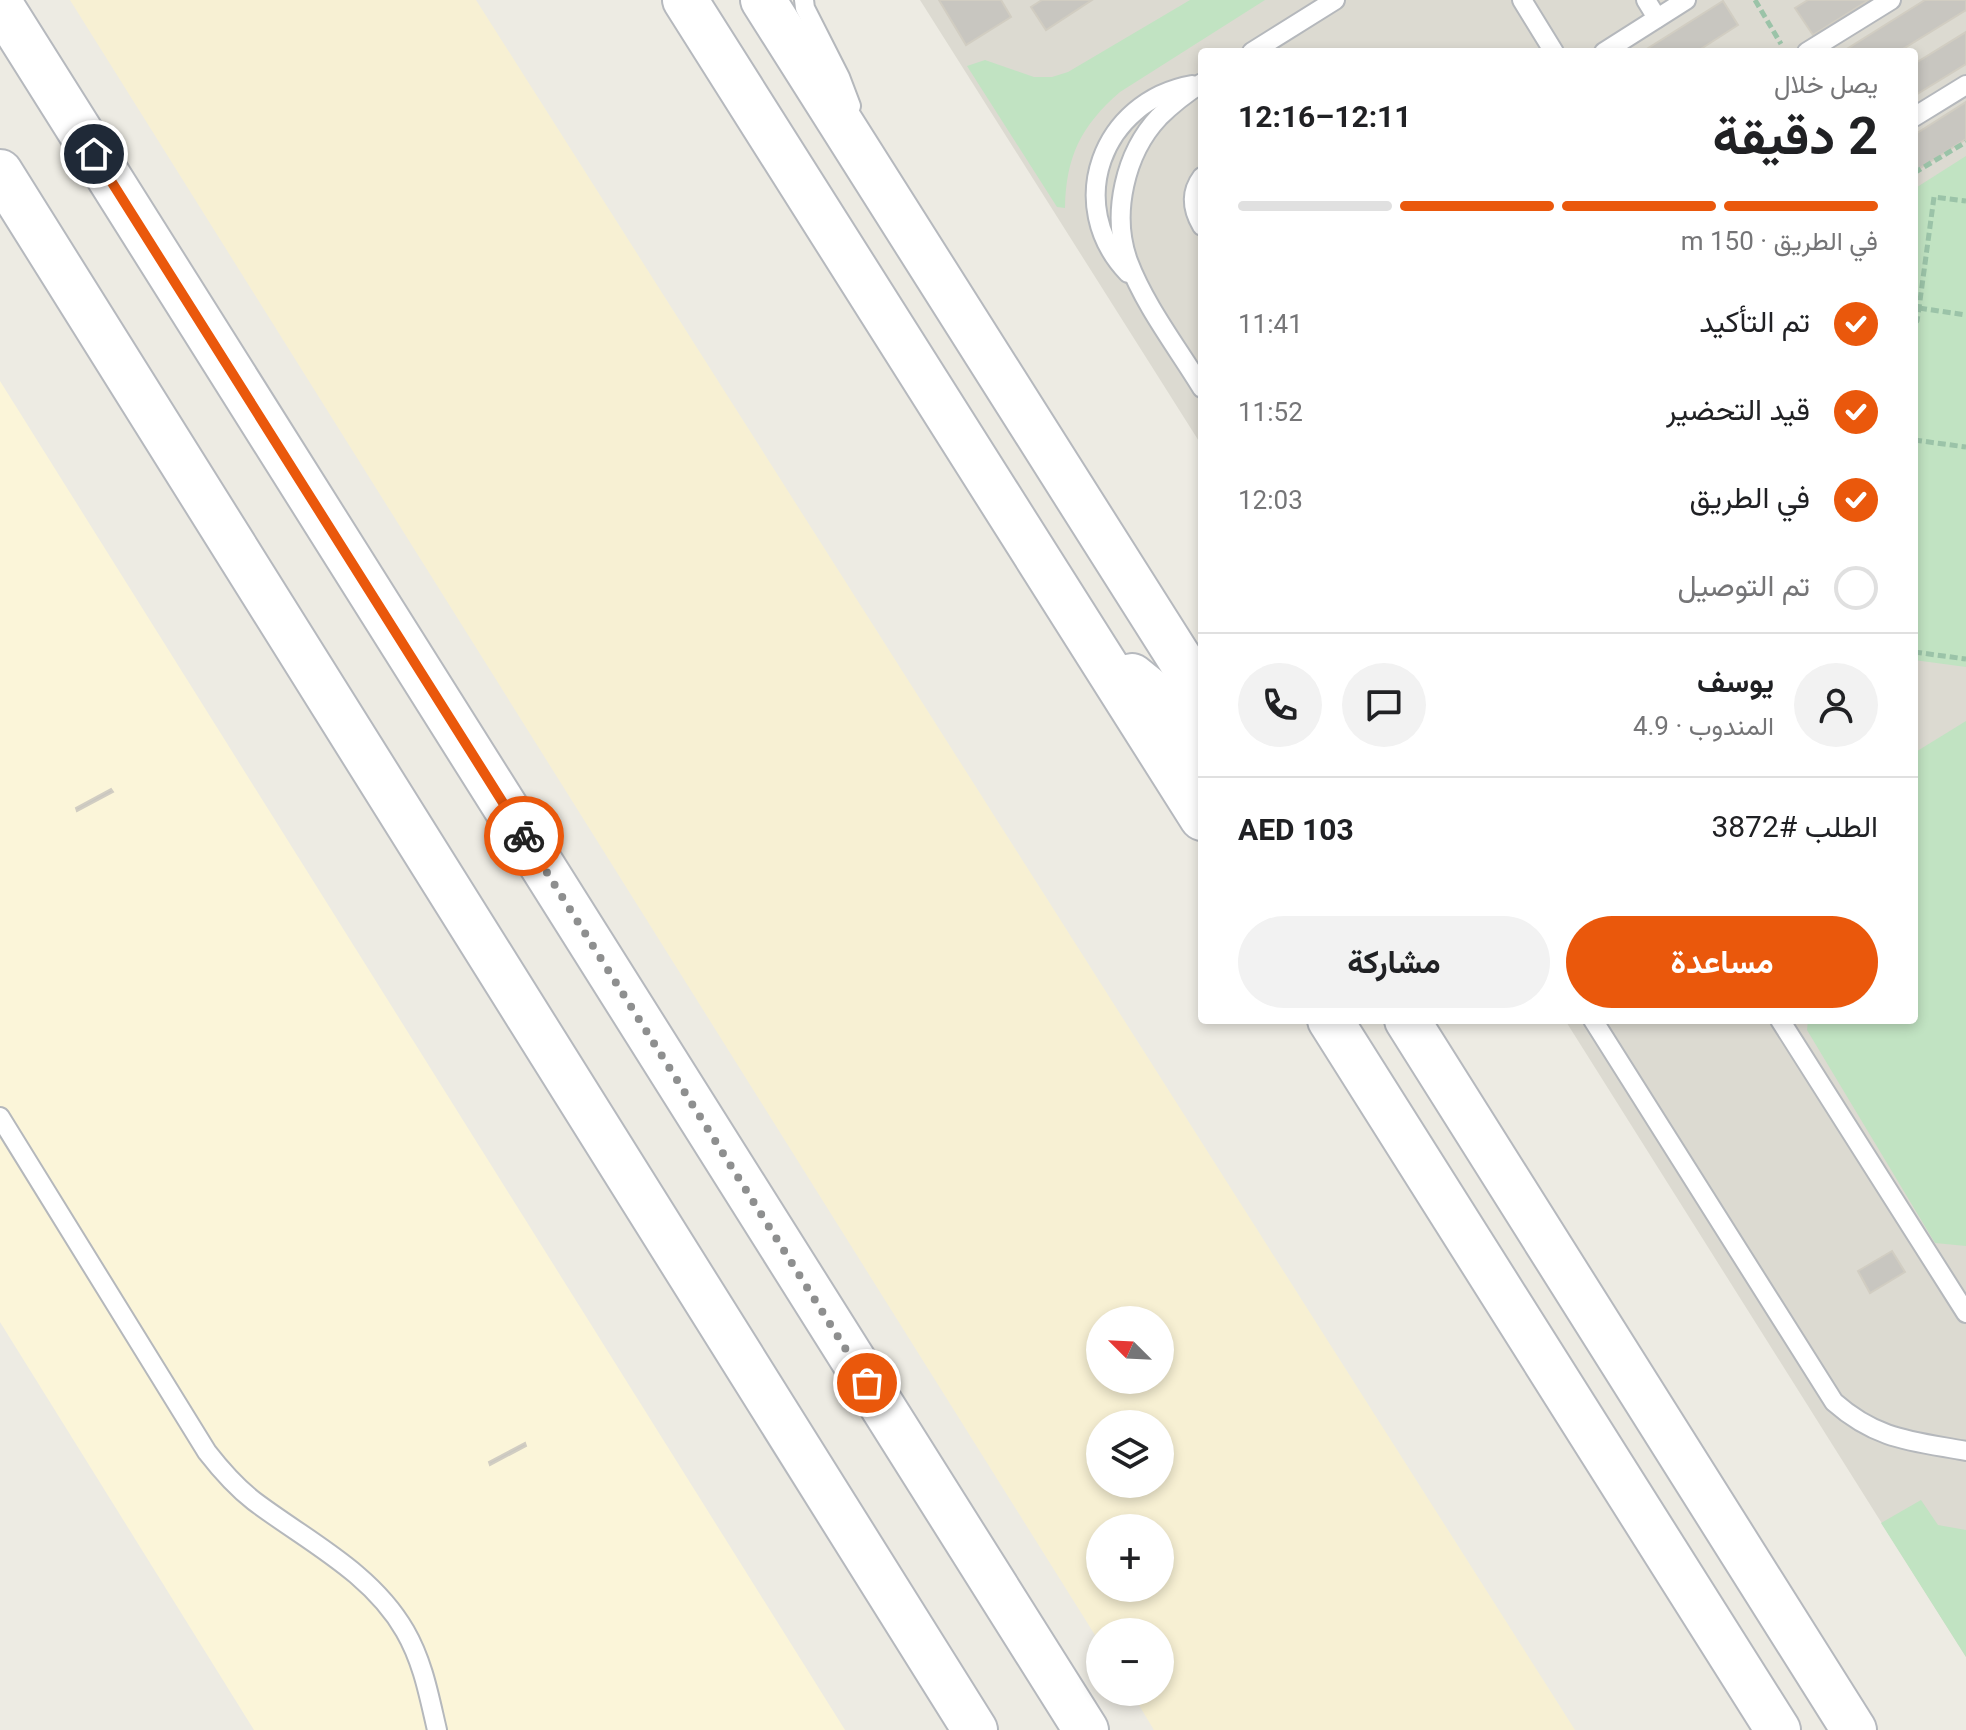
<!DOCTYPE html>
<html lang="ar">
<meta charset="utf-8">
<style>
body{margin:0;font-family:Roboto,Vazirmatn,sans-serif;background:#f2f2f2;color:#202124;direction:rtl;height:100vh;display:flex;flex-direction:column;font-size:30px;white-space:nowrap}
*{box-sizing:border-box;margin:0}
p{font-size:26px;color:#757577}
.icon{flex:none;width:44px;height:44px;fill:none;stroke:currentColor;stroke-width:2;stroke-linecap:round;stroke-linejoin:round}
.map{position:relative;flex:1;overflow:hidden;direction:ltr}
.details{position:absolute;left:1198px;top:48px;width:720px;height:976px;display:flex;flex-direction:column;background:#fff;border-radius:8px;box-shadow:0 4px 12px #0003;direction:rtl}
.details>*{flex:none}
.needle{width:52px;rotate:294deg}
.buttons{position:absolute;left:1086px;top:1306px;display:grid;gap:16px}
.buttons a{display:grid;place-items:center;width:88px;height:88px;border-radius:50%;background:#fff;box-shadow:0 4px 12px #0003;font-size:40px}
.pin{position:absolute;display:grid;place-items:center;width:68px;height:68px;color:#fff;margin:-34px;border:4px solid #fff;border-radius:50%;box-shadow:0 2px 8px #0007}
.courier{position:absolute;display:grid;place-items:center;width:80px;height:80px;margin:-40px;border:6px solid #ea580c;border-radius:50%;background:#fff;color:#222;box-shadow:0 2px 10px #0007}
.headline em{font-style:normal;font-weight:700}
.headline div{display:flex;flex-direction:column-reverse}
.headline{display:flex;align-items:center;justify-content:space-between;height:136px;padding:0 40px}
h1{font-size:52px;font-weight:700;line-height:60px}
.bar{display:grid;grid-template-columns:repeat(4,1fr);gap:12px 8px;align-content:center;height:96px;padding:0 40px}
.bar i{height:10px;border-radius:6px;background:#e0e0e0}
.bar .active{background:#ea580c}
.bar p{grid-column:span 4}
.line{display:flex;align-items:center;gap:20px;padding:0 40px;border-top:2px solid #e0e0e0}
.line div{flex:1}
.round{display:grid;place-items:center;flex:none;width:84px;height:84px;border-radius:42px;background:#f2f2f2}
ol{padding:0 40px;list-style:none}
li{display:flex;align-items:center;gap:24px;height:88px}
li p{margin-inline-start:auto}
li .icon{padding:8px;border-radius:50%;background:#ea580c;color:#fff;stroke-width:4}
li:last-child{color:#757577}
li i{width:44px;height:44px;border:4px solid #e0e0e0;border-radius:50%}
.cta{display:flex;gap:16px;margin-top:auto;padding:16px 40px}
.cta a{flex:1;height:92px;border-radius:48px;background:#ea580c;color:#fff;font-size:32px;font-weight:700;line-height:92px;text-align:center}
.cta a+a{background:#f2f2f2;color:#202124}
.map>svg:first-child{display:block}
</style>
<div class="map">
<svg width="1966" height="1730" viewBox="0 0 1966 1730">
<rect width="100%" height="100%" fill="#edebe3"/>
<polygon fill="#fbf5d9" points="0,381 845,1730 254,1730 0,1322"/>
<polygon fill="#dcdad1" points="920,0 1966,0 1966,1657 1565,1020 1914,1020 1914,52 1202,52 1202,446"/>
<g fill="#c1e3c2">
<path d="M1190 0H1265L1120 92C1081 126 1066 156 1065 208L1057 207 967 66 985 60 1034 77H1052L1068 72Z"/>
<polygon points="1966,156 1966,667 1914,660 1914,189"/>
<polygon points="1966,721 1966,1246 1935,1243 1807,1030 1808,1020 1914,1020 1914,753"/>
<polygon points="1921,1500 1938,1525 1966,1530 1966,1657 1881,1523"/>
</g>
<path fill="#f7f0d3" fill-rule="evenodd" d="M70 0H476L1575 1730H1154L1131 1692H1160V1632H1100V1643ZM1100 1320H1160V1380H1100ZM1100 1424H1160V1484H1100ZM1100 1528H1160V1588H1100Z"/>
<g fill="#c8c6c0" stroke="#d1cdc2" stroke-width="2">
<polygon points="939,0 1001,0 1011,17 966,45"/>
<polygon points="1042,0 1092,0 1046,30 1031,7"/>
<polygon points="1808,0 1869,0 1813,35 1795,8"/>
<polygon points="1925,0 1966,0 1966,10 1898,52 1842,52"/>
<polygon points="1723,1 1738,25 1696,52 1642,52"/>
<polygon points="1966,32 1966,64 1914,96 1914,64"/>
<polygon points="1966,102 1966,139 1914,172 1914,135"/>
<polygon points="111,789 113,792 77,811 76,808"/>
<polygon points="1892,1251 1905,1272 1870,1293 1858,1271"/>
<polygon points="525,1443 526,1446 490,1465 489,1462"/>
</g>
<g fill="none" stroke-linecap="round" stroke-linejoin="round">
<defs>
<g id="lane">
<polyline points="804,0 805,8 840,77 851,106"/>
<polyline points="1522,0 1554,52"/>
<polyline points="1646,0 1657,18"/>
<polyline points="1252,52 1335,0"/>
<polyline points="1604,52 1686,0"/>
<polyline points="1807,52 1891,0"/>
<path d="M1202 83C1186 93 1172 104 1159 117 1125 153 1111 214 1128 261 1145 306 1177 347 1202 388"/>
<polyline points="1914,117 1966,85"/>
<path d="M1202 177C1190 193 1192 209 1202 226"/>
<path d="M1128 273C1063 205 1102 101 1192 85"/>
<path d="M1593 1020 1834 1402C1877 1440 1912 1441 1966 1451"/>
<polyline points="1780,1020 1966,1313"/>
<path d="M0 1117 207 1452C221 1470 236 1487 254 1501 307 1541 371 1572 405 1631 423 1662 429 1696 437 1730"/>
</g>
<g id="secondary">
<polyline points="685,0 1202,818"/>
<polyline points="763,0 1202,694"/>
<polyline points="0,4 1086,1730"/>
<polyline points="0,172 975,1730"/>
<polyline points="1132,676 1163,701 1202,750"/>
<polyline points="1330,1020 1778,1730"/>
<polyline points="1407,1020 1854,1730"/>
</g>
</defs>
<use href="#lane" stroke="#b5b8bc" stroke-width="22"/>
<use href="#secondary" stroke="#b6b9be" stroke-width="48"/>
<g stroke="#9bc3a8" stroke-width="5" stroke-dasharray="8 4" stroke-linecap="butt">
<polyline points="1755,0 1781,44"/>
<polyline points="1914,173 1966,142"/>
<polyline points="1919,308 1966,315"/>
<polyline points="1914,321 1917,321 1919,308 1934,197 1966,201"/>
<polyline points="1914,440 1966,447"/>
<polyline points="1914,652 1966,659"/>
</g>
<use href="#lane" stroke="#fff" stroke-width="18"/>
<use href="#secondary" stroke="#fff" stroke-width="44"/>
</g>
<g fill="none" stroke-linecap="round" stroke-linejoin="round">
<polyline stroke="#8e8f8f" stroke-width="8" stroke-dasharray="0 14.4" points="524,836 867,1383"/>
<polyline stroke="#ea580c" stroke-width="10" points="94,154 524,836"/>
</g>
</svg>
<div class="buttons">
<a><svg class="needle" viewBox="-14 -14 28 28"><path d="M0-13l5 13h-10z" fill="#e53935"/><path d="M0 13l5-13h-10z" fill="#757577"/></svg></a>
<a><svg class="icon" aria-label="layers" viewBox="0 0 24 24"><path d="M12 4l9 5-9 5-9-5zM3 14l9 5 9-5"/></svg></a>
<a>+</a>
<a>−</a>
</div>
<div class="pin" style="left:867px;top:1383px;background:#ea580c"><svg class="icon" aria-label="bag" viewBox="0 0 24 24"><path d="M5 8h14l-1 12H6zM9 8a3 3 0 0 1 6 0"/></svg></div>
<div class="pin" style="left:94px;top:154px;background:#1f2937"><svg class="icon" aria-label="home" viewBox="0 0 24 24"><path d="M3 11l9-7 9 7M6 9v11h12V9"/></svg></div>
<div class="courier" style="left:524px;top:836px"><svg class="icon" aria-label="bike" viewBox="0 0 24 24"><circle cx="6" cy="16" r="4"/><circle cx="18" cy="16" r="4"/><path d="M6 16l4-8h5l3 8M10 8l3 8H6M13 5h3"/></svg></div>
<section class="details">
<div class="headline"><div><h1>2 دقيقة</h1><p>يصل خلال</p></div><em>12:11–12:16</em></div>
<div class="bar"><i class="active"></i><i class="active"></i><i class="active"></i><i></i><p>في الطريق · 150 m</p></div>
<ol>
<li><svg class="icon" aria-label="check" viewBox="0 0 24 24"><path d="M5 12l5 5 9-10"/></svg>تم التأكيد<p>11:41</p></li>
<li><svg class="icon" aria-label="check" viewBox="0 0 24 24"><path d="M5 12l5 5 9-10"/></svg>قيد التحضير<p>11:52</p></li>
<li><svg class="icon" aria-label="check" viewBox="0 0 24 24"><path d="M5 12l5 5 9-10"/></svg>في الطريق<p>12:03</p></li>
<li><i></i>تم التوصيل</li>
</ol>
<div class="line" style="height:144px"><a class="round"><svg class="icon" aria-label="person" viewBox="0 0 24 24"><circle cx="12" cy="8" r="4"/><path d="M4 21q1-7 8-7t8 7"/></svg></a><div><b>يوسف</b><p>المندوب · 4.9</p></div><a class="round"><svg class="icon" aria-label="chat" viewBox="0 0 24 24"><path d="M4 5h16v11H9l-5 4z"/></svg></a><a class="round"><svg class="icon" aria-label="phone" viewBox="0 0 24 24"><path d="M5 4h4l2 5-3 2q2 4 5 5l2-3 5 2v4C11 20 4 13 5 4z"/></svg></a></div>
<div class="line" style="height:104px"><div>الطلب #3872</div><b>AED 103</b></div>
<div class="cta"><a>مساعدة</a><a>مشاركة</a></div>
</section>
</div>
